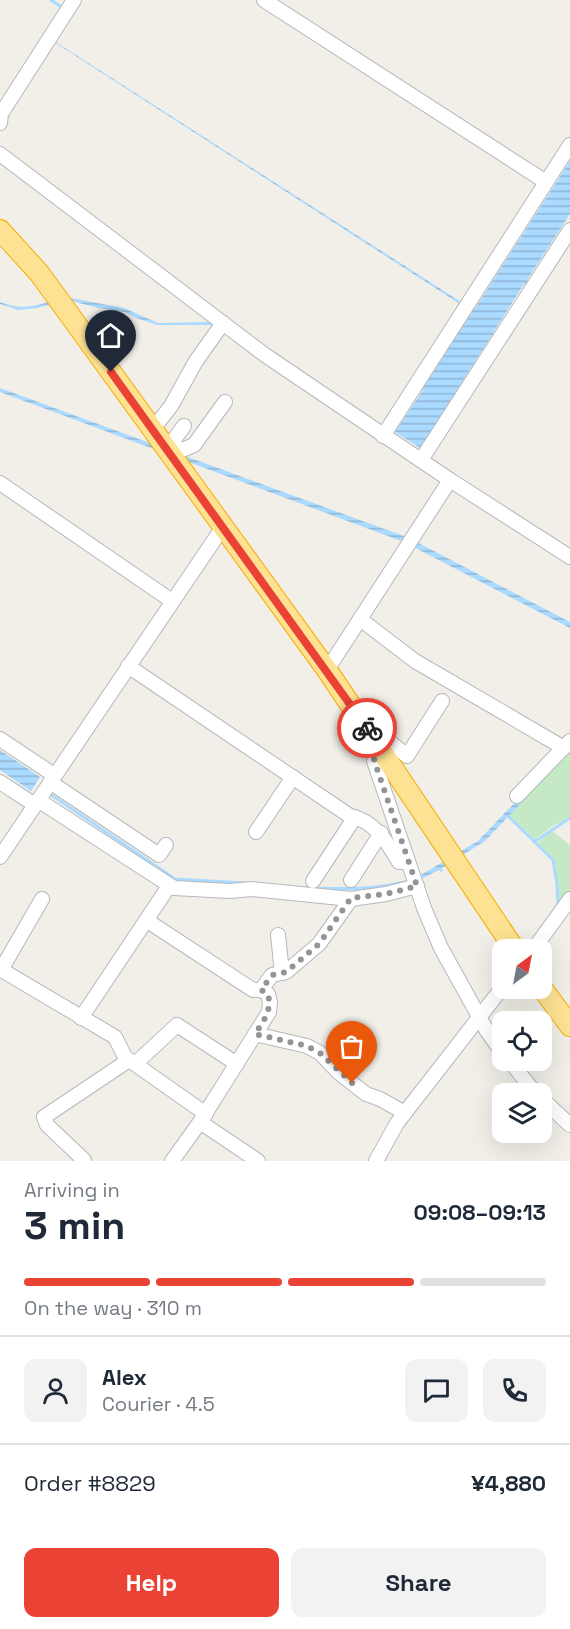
<!DOCTYPE html>
<meta charset="utf-8">
<style>
body{margin:0;font-family:"Space Grotesk",sans-serif;background:#f2f2f3;color:#1f2937;height:100vh;display:flex;flex-direction:column;font-size:22px;white-space:nowrap}
*{box-sizing:border-box;margin:0}
p{font-size:20px;color:#747a83}
.icon{flex:none;width:33px;height:33px;fill:none;stroke:currentColor;stroke-width:2;stroke-linecap:round;stroke-linejoin:round}
.map{position:relative;height:1161px;overflow:hidden}
.panel{display:flex;flex-direction:column;background:#fff;flex:1}
.panel>*{flex:none}
.needle{width:39px;rotate:32deg}
.controls{position:absolute;left:492px;top:939px;display:grid;gap:12px}
.controls a{display:grid;place-items:center;width:60px;height:60px;border-radius:12px;background:#fff;box-shadow:0 6px 24px #0002;font-size:30px}
.pin{position:absolute;display:grid;place-items:center;width:51px;height:51px;color:#fff;margin:-62px -26px;border-radius:50% 50% 50% 0;rotate:-45deg;box-shadow:0 0 6px #0007}
.pin .icon{rotate:45deg}
.courier{position:absolute;display:grid;place-items:center;width:60px;height:60px;margin:-30px;border:4px solid #ea4335;border-radius:50%;background:#fff;color:#222;box-shadow:0 2px 8px #0007}
.summary em{font-style:normal;font-weight:700}
.summary div{display:flex;flex-direction:column-reverse}
.summary{display:flex;align-items:center;justify-content:space-between;height:102px;padding:0 24px}
h1{font-size:39px;font-weight:700;line-height:45px}
.bar{display:grid;grid-template-columns:repeat(4,1fr);gap:9px 6px;align-content:center;height:72px;padding:0 24px}
.bar i{height:8px;border-radius:4px;background:#e0e1e3}
.bar .on{background:#ea4335}
.bar p{grid-column:span 4}
.line{display:flex;align-items:center;gap:15px;padding:0 24px;border-top:2px solid #e0e1e3}
.line div{flex:1}
.round{display:grid;place-items:center;flex:none;width:63px;height:63px;border-radius:12px;background:#f2f2f3}
.button{display:flex;gap:12px;margin-top:auto;padding:12px 24px}
.button a{flex:1;height:69px;border-radius:12px;background:#ea4335;color:#fff;font-size:24px;font-weight:700;line-height:69px;text-align:center}
.button a+a{background:#f2f2f3;color:#1f2937}
.map>svg:first-child{display:block}
</style>
<div class="map">
<svg width="570" height="1161" viewBox="0 0 570 1161">
<defs>
<pattern id="water-rules" width="6" height="5" patternUnits="userSpaceOnUse" patternTransform="scale(1.5)"><rect width="6" height="5" fill="#aadaff"/><path d="M0 2.5h6" fill="none" stroke="#8eb4d2"/></pattern>
</defs>
<rect width="100%" height="100%" fill="#f1efe8"/>
<g fill="#c5e8c5">
<polygon points="570,752 570,817 551,827 534,840 508,814"/>
<polygon points="552,831 570,845 570,895 559,905 555,860 537,843"/>
</g>
<g fill="url(#water-rules)">
<polygon points="54,41 461,302 460,304 54,42"/>
<polygon points="570,161 570,214 527,280 529,282 527,286 524,284 493,333 496,337 492,335 420,448 395,432 423,390 421,388 423,384 425,385 472,312 469,310 470,308 474,310"/>
<path d="M65 297 124 308 158 323 216 322 290 378 288 380 216 325H158L136 318 125 312 98 308 68 300 37 308 18 310 0 304V302C24 312 42 304 65 297Z"/>
<polygon points="0,388 409,538 570,622 570,628 404,542 0,392"/>
<polygon points="570,745 570,751 485,841 442,868 443,871 441,872 439,870 419,880 419,876 478,841"/>
<polygon points="0,750 40,777 31,791 0,770"/>
</g>
<g fill="none" stroke-linecap="round" stroke-linejoin="round">
<g stroke="#aadaff" stroke-width="3">
<polyline points="51,0 63,8 62,9"/>
<polyline points="47,792 175,879 245,883"/>
<polyline points="509,817 553,860 557,884 558,907"/>
<polyline points="534,842 570,818"/>
<path d="M305 888C345 889 372 890 410 881"/>
</g>
<defs>
<g id="minor">
<polyline points="264,0 546,182"/>
<polyline points="0,123 1,114 74,0"/>
<polyline points="0,154 265,355 450,480 570,557"/>
<polyline points="153,429 171,406 196,361 223,323"/>
<polyline points="383,436 570,145"/>
<polyline points="170,445 182,450 194,445 225,402"/>
<polyline points="167,449 184,426"/>
<polyline points="421,460 570,230"/>
<polyline points="0,483 172,601"/>
<polyline points="360,619 415,661 564,748"/>
<path d="M128 666 350 816C375 821 387 842 399 862H408"/>
<polyline points="327,670 450,480"/>
<polyline points="442,701 407,756 385,738 379,745 374,761 424,908 441,948 487,1031 502,1052"/>
<polyline points="0,739 54,775"/>
<polyline points="0,782 35,805"/>
<polyline points="50,782 159,855 166,845"/>
<polyline points="517,796 570,741"/>
<polyline points="38,800 174,888 230,891 252,889 351,899 386,894 417,886"/>
<polyline points="256,832 293,777"/>
<polyline points="0,857 223,527"/>
<polyline points="351,880 381,833"/>
<polyline points="313,881 355,817"/>
<polyline points="146,920 253,990 261,990"/>
<polyline points="278,935 282,973"/>
<polyline points="533,950 570,899"/>
<polyline points="0,969 115,1037 125,1057 206,1114"/>
<polyline points="1,970 42,899"/>
<polyline points="81,1018 169,886"/>
<polyline points="255,1034 307,1046 320,1053 338,1072 366,1094 380,1099 405,1113"/>
<polyline points="509,1060 536,1094"/>
<polyline points="135,1064 177,1025 237,1064"/>
<polyline points="542,1099 570,1125"/>
<polyline points="200,1122 258,1161"/>
<polyline points="84,1160 47,1125 44,1117 129,1060"/>
<polyline points="172,1161 200,1122 269,1012 270,1002 268,994 261,990 272,975 286,972 319,944 351,899"/>
<polyline points="376,1161 397,1123 502,988"/>
</g>
<g id="highway">
<polyline points="0,230 39,273 69,314 327,670 515,950"/>
<polyline points="542,988 570,1026"/>
</g>
</defs>
<use href="#minor" stroke="#b5b8bc" stroke-width="16"/>
<use href="#highway" stroke="#f9ab00" stroke-width="22"/>
<use href="#minor" stroke="#fff" stroke-width="14"/>
<use href="#highway" stroke="#fde293" stroke-width="20"/>
</g>
<g fill="none" stroke-linecap="round" stroke-linejoin="round">
<path stroke="#929495" stroke-width="6" stroke-dasharray="0 10.8" d="M352 1083 320 1053 307 1046 255 1034C264 1020 272 1011 268 994L261 990 272 975 286 972 319 944 351 898 386 894 417 886 374 760 379 745 367 728"/>
<polyline stroke="#ea4335" stroke-width="8" points="111,372 367,728"/>
</g>
</svg>
<div class="controls">
<a><svg class="needle" viewBox="-14 -14 28 28"><path d="M0-13l5 13h-10z" fill="#e53935"/><path d="M0 13l5-13h-10z" fill="#747a83"/></svg></a>
<a><svg class="icon" aria-label="locate" viewBox="0 0 24 24"><circle cx="12" cy="12" r="6"/><path d="M12 2v4M12 18v4M2 12h4M18 12h4"/></svg></a>
<a><svg class="icon" aria-label="layers" viewBox="0 0 24 24"><path d="M12 4l9 5-9 5-9-5zM3 14l9 5 9-5"/></svg></a>
</div>
<div class="pin" style="left:352px;top:1083px;background:#ea580c"><svg class="icon" aria-label="bag" viewBox="0 0 24 24"><path d="M5 8h14l-1 12H6zM9 8a3 3 0 0 1 6 0"/></svg></div>
<div class="pin" style="left:111px;top:372px;background:#1f2937"><svg class="icon" aria-label="home" viewBox="0 0 24 24"><path d="M3 11l9-7 9 7M6 9v11h12V9"/></svg></div>
<div class="courier" style="left:367px;top:728px"><svg class="icon" aria-label="bike" viewBox="0 0 24 24"><circle cx="6" cy="16" r="4"/><circle cx="18" cy="16" r="4"/><path d="M6 16l4-8h5l3 8M10 8l3 8H6M13 5h3"/></svg></div>
</div>
<section class="panel">
<div class="summary"><div><h1>3 min</h1><p>Arriving in</p></div><em>09:08–09:13</em></div>
<div class="bar"><i class="on"></i><i class="on"></i><i class="on"></i><i></i><p>On the way · 310 m</p></div>
<div class="line" style="height:108px"><a class="round"><svg class="icon" aria-label="person" viewBox="0 0 24 24"><circle cx="12" cy="8" r="4"/><path d="M4 21q1-7 8-7t8 7"/></svg></a><div><b>Alex</b><p>Courier · 4.5</p></div><a class="round"><svg class="icon" aria-label="chat" viewBox="0 0 24 24"><path d="M4 5h16v11H9l-5 4z"/></svg></a><a class="round"><svg class="icon" aria-label="phone" viewBox="0 0 24 24"><path d="M5 4h4l2 5-3 2q2 4 5 5l2-3 5 2v4C11 20 4 13 5 4z"/></svg></a></div>
<div class="line" style="height:78px"><div>Order #8829</div><b>¥4,880</b></div>
<div class="button"><a>Help</a><a>Share</a></div>
</section>
